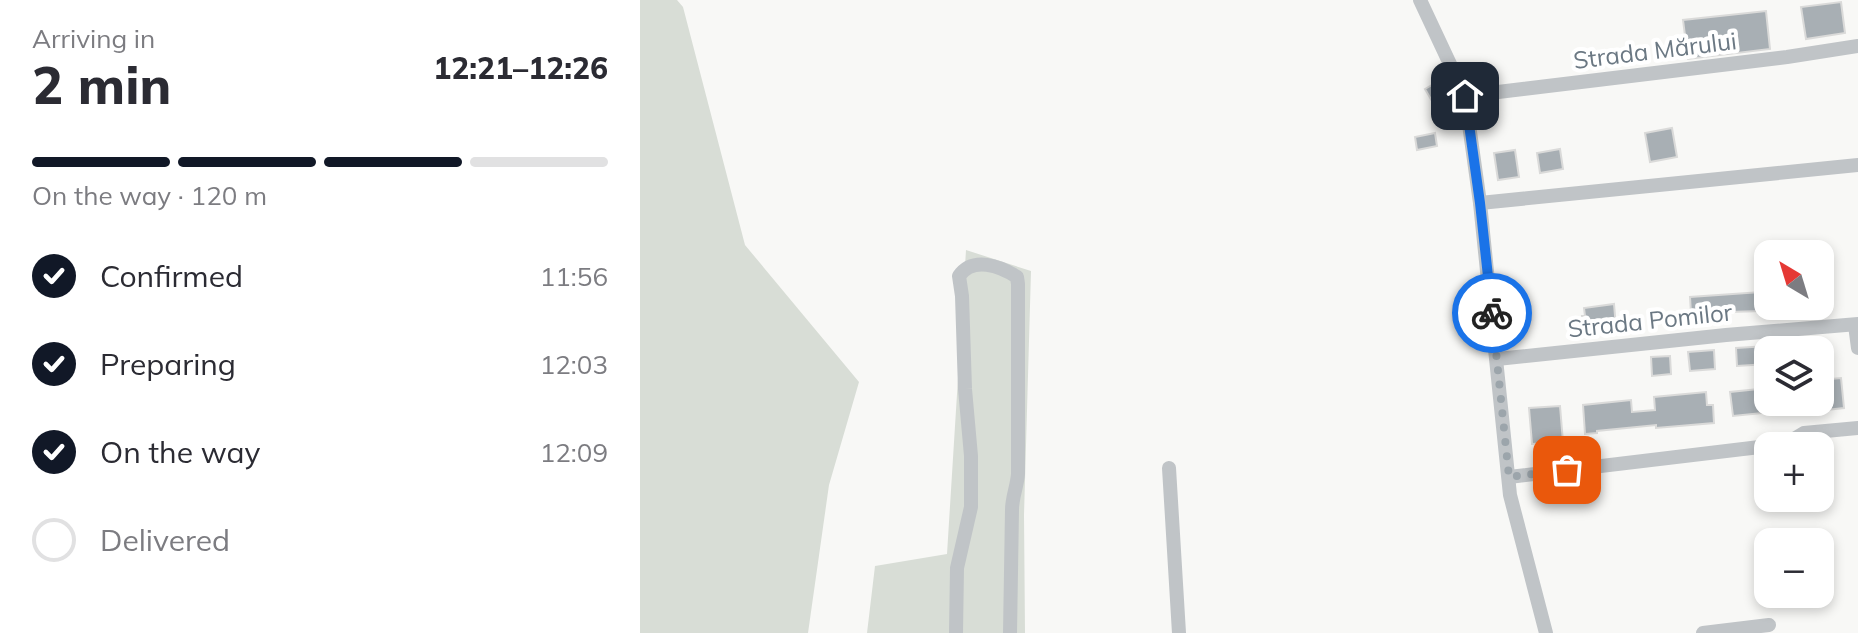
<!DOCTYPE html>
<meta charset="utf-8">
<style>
body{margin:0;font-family:Mulish,sans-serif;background:#f2f2f3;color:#2b2b33;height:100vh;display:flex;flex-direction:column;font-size:30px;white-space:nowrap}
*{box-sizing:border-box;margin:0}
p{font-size:26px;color:#7c7c81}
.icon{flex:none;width:44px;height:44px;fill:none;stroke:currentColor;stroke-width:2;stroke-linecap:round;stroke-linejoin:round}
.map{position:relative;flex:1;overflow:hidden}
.sheet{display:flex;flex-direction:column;background:#fff;width:640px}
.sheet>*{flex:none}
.needle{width:52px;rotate:322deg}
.controls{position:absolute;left:1114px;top:240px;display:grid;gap:16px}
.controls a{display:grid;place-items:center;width:80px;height:80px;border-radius:16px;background:#fff;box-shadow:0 4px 12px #0003;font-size:40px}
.pin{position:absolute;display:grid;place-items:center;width:68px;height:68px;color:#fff;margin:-34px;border-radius:16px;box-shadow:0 4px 12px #0006}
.courier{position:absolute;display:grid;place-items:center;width:80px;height:80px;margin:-40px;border:6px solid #1a73e8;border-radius:50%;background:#fff;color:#222;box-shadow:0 2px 10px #0007}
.head em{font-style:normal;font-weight:800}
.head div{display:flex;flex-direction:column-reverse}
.head{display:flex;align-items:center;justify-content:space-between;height:136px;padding:0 32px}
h1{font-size:52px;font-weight:800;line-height:60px}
.bar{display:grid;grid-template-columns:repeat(4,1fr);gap:12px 8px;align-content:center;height:96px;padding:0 32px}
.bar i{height:10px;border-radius:6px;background:#e1e1e2}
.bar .active{background:#111827}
.bar p{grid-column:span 4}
ol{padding:0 32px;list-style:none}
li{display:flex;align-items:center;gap:24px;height:88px}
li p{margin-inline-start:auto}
li .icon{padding:8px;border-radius:50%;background:#111827;color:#fff;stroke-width:4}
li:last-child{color:#7c7c81}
li i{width:44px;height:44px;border:4px solid #e1e1e2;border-radius:50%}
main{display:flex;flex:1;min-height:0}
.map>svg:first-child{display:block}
</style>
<main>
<section class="sheet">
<div class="head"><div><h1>2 min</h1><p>Arriving in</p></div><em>12:21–12:26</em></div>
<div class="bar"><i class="active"></i><i class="active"></i><i class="active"></i><i></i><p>On the way · 120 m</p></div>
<ol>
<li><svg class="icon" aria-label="check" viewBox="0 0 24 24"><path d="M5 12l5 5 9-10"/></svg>Confirmed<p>11:56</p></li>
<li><svg class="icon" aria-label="check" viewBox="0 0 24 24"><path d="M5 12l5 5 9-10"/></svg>Preparing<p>12:03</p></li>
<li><svg class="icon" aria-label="check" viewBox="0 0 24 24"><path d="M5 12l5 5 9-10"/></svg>On the way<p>12:09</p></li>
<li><i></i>Delivered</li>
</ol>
</section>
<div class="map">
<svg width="1218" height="633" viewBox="0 0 1218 633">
<rect width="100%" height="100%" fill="#f8f8f6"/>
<g fill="#d8ddd6">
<polygon points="0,0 37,0 43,7 105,245 219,382 189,485 168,633 0,633"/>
<polygon points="326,250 391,271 384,515 385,633 227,633 235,566 307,554"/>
</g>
<g fill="#a8afb4" stroke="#dadad9" stroke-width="2">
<polygon points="1201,2 1205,33 1166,39 1161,7"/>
<polygon points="1126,11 1130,49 1048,59 1043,20"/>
<polygon points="799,81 805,94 792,101 785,89"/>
<polygon points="1032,128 1037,157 1010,162 1005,133"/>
<polygon points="795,133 797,146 777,150 775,137"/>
<polygon points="920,149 923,169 900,173 897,153"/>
<polygon points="875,150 879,177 858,180 854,153"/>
<polygon points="1121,292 1123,311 1051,313 1050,297"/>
<polygon points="974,304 976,327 944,331 942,316 945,316 944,308"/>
<polygon points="1128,346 1128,364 1097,366 1096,348"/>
<polygon points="1074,350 1075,369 1050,371 1048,352"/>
<polygon points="1030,356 1031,374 1012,376 1011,357"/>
<polygon points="1201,378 1204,408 1168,412 1167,402 1180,402 1180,380"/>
<polygon points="1128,388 1128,402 1141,402 1142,411 1093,416 1090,392"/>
<polygon points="1066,392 1067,405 1073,405 1074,423 1016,428 1016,425 957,431 957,433 945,434 943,405 991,400 992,412 1015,410 1014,397"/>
<polygon points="920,406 923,442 892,444 889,408"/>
</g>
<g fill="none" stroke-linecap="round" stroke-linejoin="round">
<g stroke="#c0c4c7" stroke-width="14">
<polyline points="780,0 825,96 840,203 870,495 906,633"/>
<polyline points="825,96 1147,57 1218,46"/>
<polyline points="840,203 1218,165"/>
<polyline points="1215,325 1218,348"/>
<polyline points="857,359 1086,335 1218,324"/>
<polyline points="1129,446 1154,439 1164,433 1218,428"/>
<polyline points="529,468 539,633"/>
<polyline points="869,477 1128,446"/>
<path d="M316 633 317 568 331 507V456L325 389 322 296 319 276C333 256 360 266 377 277L378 284V474C377 487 372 497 372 510L370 633"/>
<polyline points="1063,633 1129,625"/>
</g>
</g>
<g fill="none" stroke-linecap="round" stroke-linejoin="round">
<polyline stroke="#9ca5ab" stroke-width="8" stroke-dasharray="0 14.4" points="852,313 869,477 927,470"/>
<polyline stroke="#1a73e8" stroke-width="10" points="825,96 840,203 852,313"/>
</g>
<g text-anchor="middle" stroke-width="8" stroke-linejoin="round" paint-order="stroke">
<g font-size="24" fill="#6b7883" stroke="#fff">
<text transform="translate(1015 51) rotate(-7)" y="8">Strada Mărului</text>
<text transform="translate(1010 321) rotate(-6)" y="8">Strada Pomilor</text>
</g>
</g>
</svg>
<div class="controls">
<a><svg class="needle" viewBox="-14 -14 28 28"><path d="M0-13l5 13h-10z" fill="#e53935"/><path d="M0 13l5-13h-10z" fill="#7c7c81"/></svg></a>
<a><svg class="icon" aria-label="layers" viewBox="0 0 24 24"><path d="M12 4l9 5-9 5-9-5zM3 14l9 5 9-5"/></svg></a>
<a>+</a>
<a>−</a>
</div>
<div class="pin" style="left:927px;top:470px;background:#ea580c"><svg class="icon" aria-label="bag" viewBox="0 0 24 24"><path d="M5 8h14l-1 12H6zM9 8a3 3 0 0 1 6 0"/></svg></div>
<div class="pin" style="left:825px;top:96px;background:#1f2937"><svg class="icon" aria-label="home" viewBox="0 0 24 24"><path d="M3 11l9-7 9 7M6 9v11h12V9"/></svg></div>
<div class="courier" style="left:852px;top:313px"><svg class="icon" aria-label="bike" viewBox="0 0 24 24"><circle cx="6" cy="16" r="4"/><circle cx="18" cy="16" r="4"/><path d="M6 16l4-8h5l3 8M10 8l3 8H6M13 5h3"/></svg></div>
</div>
</main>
